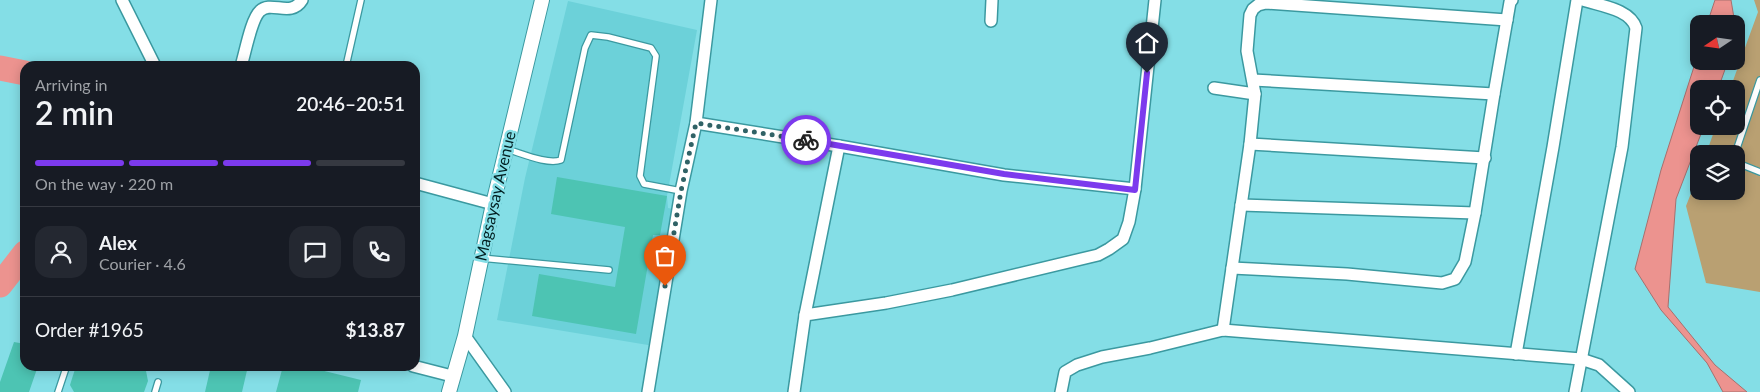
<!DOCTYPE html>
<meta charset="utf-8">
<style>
body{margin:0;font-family:Lato,sans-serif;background:#242831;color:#f1f3f6;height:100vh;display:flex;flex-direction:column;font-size:19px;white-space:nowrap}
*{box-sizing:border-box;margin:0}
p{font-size:16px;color:#9ea1a6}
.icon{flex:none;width:28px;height:28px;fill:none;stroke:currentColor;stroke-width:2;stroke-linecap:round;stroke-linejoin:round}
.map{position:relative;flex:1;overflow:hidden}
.panel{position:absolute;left:20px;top:61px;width:400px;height:310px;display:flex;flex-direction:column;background:#171b24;border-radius:15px;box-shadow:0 2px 12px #0003}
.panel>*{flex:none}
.needle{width:32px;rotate:257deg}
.controls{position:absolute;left:1690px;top:15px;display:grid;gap:10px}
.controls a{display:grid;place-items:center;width:55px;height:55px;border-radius:10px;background:#171b24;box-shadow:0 2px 12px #0003;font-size:25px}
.pin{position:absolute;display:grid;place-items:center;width:42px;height:42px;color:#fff;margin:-51px -21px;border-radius:50% 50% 50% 0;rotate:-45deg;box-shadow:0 0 5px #0007}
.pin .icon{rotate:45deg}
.courier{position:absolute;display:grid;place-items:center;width:50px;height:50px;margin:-25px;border:4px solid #7c3aed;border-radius:50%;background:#fff;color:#222;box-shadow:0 1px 6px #0007}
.headline em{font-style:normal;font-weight:600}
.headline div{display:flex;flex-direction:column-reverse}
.headline{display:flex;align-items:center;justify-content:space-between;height:85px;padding:0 15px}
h1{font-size:32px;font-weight:600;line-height:38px}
.bar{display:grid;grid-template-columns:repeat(4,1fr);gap:8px 5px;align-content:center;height:60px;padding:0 15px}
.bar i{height:6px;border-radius:4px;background:#363941}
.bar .selected{background:#7c3aed}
.bar p{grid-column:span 4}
.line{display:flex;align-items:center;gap:12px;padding:0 15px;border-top:1px solid #363941}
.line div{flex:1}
.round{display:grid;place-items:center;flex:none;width:52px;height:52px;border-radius:15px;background:#242831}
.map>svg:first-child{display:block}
</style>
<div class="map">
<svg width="1760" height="392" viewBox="0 0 1760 392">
<rect width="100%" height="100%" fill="#84dee6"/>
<polygon fill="#6cd1d9" points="568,1 697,30 667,196 668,208 679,210 660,347 497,320 525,178"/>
<polygon fill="#b9a072" points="1754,0 1760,0 1760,292 1706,283 1686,206 1699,173 1699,191 1736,191 1736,154 1706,154 1716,126 1736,126 1736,89 1730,89 1758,12"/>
<g fill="#ec938f" stroke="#a6706e">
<polygon points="1715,0 1731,0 1735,24 1707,24"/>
<polygon points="1699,51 1699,61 1728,61 1718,89 1699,89 1699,126 1704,126 1676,199 1668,307 1715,365 1747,392 1723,392 1707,363 1661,310 1635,269 1661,170"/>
</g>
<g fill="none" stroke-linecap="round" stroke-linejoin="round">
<g stroke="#ec938f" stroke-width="25">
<polyline points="0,68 25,73"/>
<polyline points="0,285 25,253"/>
</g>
</g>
<g fill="#4dc4b3">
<polygon points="557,177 667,196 660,235 653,235 636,334 532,316 539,274 615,287 625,227 551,214"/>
<polygon points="14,342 25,344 25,366 38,366 29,392 0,392 0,382"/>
<polygon points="76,366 145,366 148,381 144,392 74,392 70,385"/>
<polygon points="211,366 248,366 242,392 205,392"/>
<polygon points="283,366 304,366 361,380 358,392 276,392"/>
</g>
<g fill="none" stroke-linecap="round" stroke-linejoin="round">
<defs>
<g id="service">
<polyline points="346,66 361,0"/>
<path d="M506 149C521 153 547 165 561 160L585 48 591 35 608 37 651 48 656 56 640 176 644 184 681 191"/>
<polyline points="1735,154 1760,80"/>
<polyline points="1736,158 1740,164 1760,172"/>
<polyline points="481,258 609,270"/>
<polyline points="58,392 66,368"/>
<polyline points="155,392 158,382"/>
</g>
<g id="minor">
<polyline points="122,0 155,66"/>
<polyline points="991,21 992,0"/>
<path d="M241 66C245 54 251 19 260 11 271 0 291 18 302 0"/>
<polyline points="1253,80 1494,94"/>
<polyline points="1214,88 1255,94"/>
<polyline points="696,123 839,146 1004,175 1135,189"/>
<polyline points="1250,144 1485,158"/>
<polyline points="415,183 493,204"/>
<polyline points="1241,205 1475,213"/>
<polyline points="1232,268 1347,274 1442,283 1455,279 1465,262 1475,213 1494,94 1510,2 1512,0"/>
<polyline points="805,315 839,146"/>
<polyline points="1223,330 1250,144 1255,94 1247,51 1250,15 1253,9 1258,5 1266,3 1507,20"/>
<polyline points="465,336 505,392"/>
<polyline points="1516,354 1553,147 1577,0"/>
<polyline points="413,366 452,376"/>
<polyline points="648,392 681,191 696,123 711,0"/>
<polyline points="794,392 805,315 886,303 952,290 1098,255 1109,249 1123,239 1129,222 1135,189 1155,0"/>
<polyline points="1061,392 1065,372 1077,365 1102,357 1150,348 1223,330 1581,359 1599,365 1629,392"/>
<path d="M1575 392 1622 147 1636 28C1630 9 1601 6 1583 0"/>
</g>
<polyline id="tertiary" points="449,392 465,336 493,204 542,0"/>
</defs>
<use href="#service" stroke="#3b99a0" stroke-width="8"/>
<use href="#minor" stroke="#3b99a0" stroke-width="14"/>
<use href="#tertiary" stroke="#3b99a0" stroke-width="16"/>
<use href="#service" stroke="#fff" stroke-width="5.5"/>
<use href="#minor" stroke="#fff" stroke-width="11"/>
<use href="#tertiary" stroke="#fff" stroke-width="14"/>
</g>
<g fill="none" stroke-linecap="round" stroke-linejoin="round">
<polyline stroke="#306266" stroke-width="5" stroke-dasharray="0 9" points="665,286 681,191 696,123 806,140"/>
<polyline stroke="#7c3aed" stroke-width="6" points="806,140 1004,174 1135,190 1147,73"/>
</g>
<g text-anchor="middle" stroke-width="5" stroke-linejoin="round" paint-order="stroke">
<g font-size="16" fill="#021f21" stroke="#84dee6">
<text transform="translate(495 196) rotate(-77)" y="6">Magsaysay Avenue</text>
</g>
</g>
</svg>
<div class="controls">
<a><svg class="needle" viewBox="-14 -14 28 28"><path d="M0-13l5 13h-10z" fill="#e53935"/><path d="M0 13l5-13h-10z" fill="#9ea1a6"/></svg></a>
<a><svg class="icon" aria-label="locate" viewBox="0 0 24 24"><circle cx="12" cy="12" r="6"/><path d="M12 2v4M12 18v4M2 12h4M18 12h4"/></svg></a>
<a><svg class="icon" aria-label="layers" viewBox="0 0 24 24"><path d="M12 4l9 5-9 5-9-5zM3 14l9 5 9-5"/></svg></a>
</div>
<div class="pin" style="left:665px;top:286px;background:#ea580c"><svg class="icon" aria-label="bag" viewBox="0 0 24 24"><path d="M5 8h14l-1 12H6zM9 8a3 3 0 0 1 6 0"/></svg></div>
<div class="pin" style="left:1147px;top:73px;background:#1f2937"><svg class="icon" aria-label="home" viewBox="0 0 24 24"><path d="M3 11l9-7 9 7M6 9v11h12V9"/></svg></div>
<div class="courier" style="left:806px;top:140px"><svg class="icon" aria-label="bike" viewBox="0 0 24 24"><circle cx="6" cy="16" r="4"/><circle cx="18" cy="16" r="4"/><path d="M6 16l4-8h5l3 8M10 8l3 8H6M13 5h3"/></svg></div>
<section class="panel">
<div class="headline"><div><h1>2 min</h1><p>Arriving in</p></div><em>20:46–20:51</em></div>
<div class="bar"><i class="selected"></i><i class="selected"></i><i class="selected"></i><i></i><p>On the way · 220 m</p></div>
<div class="line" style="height:90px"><a class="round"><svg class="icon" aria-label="person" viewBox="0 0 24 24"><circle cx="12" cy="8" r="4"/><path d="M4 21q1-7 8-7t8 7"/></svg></a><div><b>Alex</b><p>Courier · 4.6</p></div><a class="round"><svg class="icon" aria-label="chat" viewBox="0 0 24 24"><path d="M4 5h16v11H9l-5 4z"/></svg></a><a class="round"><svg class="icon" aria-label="phone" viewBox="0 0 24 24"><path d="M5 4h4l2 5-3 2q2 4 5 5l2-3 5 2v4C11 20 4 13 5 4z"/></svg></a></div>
<div class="line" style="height:65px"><div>Order #1965</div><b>$13.87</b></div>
</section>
</div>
